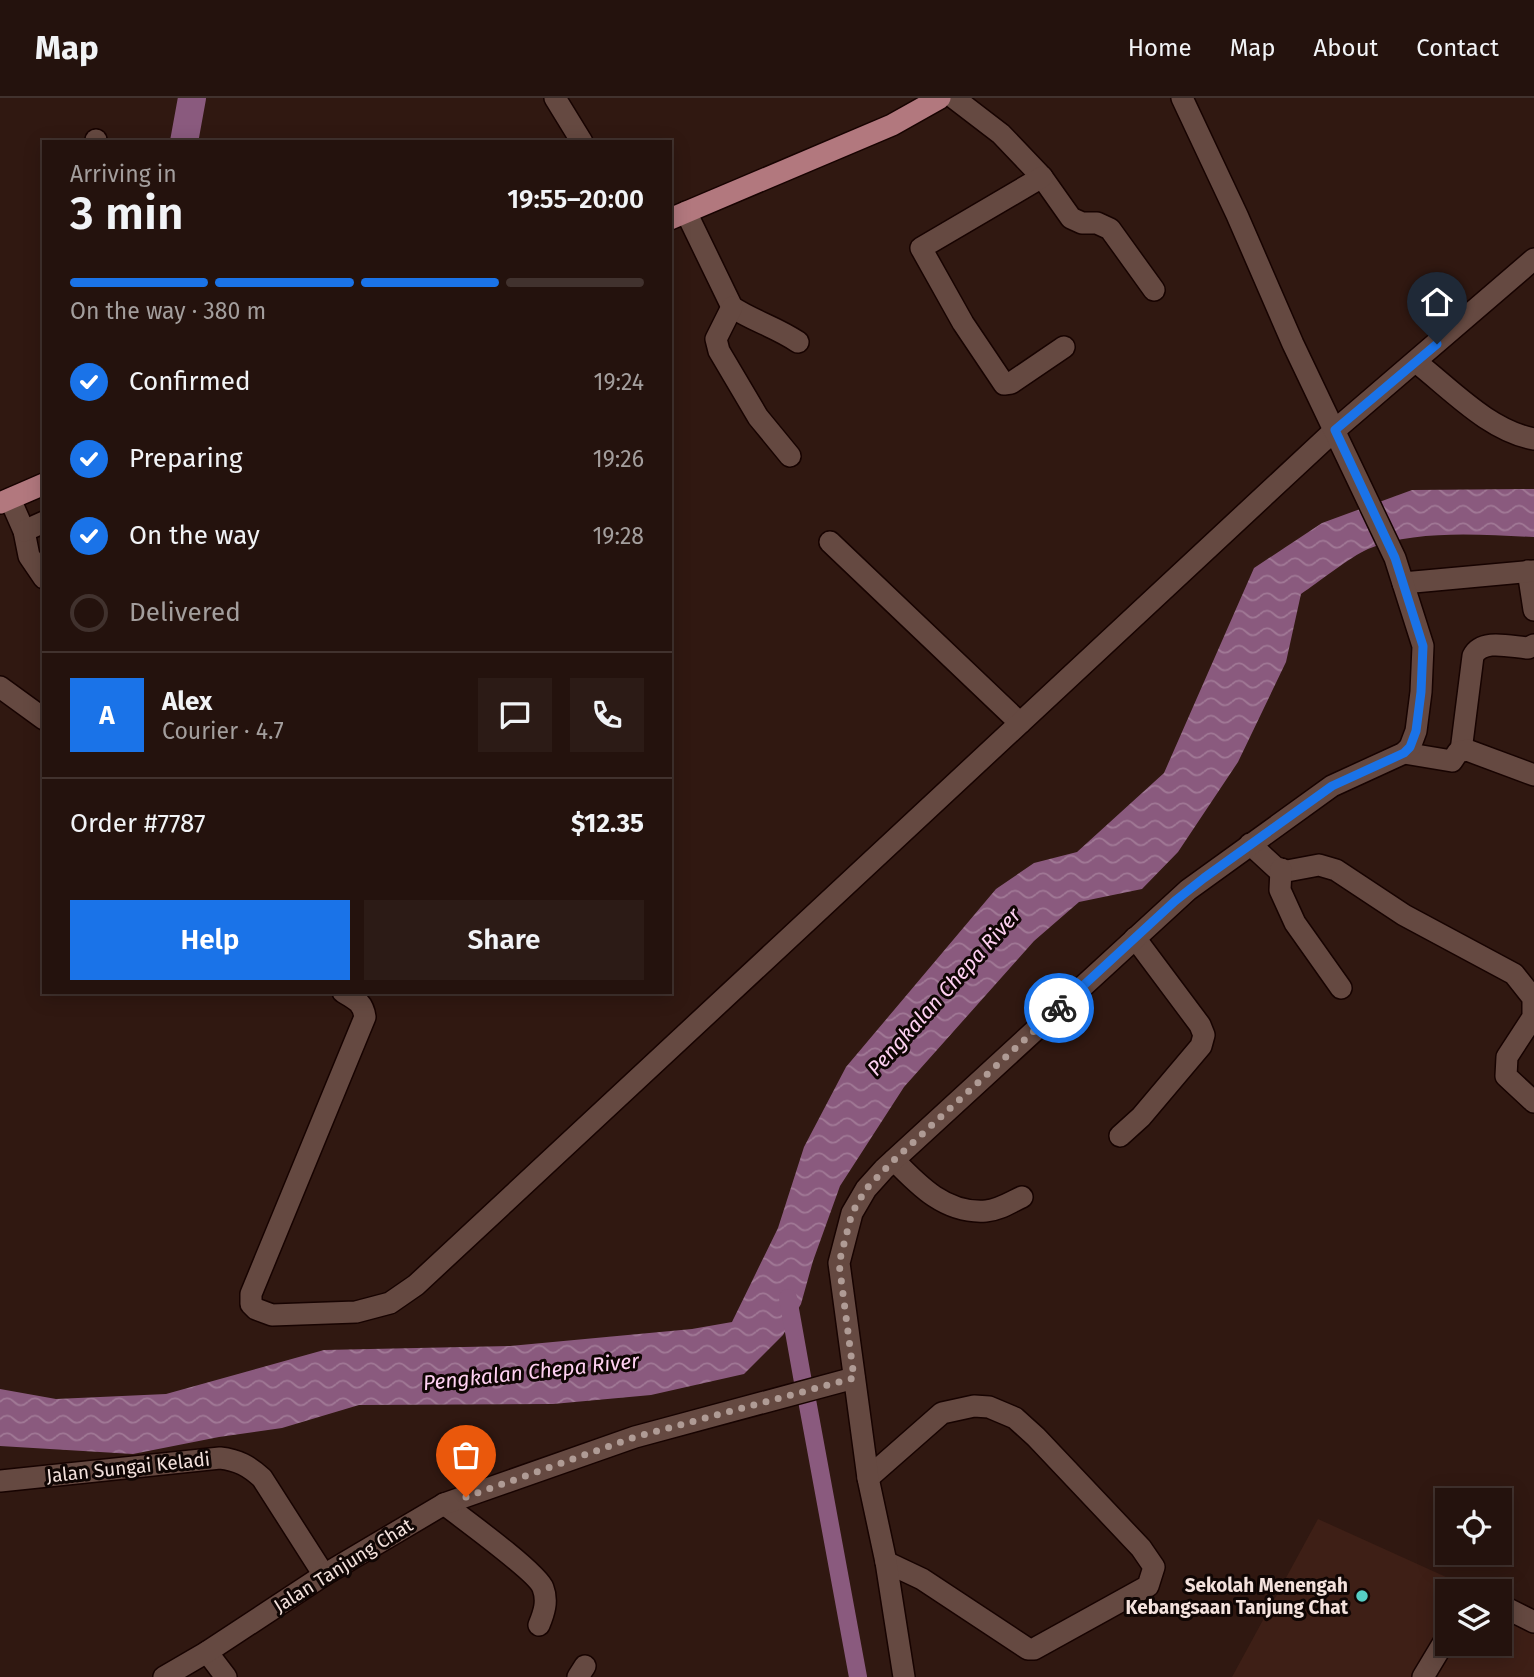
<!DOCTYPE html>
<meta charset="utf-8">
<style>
body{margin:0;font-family:"Fira Sans",sans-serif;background:#2c1b16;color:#f1f3f6;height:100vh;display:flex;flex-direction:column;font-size:26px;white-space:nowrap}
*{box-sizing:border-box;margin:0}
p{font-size:23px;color:#a39e9d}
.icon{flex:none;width:38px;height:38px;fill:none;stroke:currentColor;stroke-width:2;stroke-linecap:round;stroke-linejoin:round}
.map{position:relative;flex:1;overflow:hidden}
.details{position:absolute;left:42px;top:42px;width:630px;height:854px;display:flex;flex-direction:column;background:#24120d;border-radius:0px;box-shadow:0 4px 18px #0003,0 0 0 2px #41322e}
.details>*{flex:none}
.buttons{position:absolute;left:1435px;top:1390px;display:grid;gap:14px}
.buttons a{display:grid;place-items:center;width:77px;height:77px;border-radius:0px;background:#24120d;box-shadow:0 4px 18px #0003,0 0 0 2px #41322e;font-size:35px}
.pin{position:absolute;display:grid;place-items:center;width:60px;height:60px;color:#fff;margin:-72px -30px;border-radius:50% 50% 50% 0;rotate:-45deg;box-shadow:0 0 7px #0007}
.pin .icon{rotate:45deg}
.courier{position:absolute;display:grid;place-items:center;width:70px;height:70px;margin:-35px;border:5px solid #1a73e8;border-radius:50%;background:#fff;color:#222;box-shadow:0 2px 9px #0007}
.headline em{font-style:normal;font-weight:600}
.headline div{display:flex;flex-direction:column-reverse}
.headline{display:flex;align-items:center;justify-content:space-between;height:119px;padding:0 28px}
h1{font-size:46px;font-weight:600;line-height:52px}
.bar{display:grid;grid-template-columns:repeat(4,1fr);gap:10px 7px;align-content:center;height:84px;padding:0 28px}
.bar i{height:9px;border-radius:5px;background:#41322e}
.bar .current{background:#1a73e8}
.bar p{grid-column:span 4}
.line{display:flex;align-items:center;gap:18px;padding:0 28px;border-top:2px solid #41322e}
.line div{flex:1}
.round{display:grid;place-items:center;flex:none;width:74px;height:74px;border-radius:0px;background:#2c1b16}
ol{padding:0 28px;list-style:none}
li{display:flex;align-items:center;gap:21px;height:77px}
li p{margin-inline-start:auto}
li .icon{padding:7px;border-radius:50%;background:#1a73e8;color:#fff;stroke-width:4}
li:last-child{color:#a39e9d}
li i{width:38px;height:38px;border:4px solid #41322e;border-radius:50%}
.button{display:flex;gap:14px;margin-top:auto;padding:14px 28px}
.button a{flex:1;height:80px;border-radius:0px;background:#1a73e8;color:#fff;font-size:28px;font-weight:600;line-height:80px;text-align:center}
.button a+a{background:#2c1b16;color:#f1f3f6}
header{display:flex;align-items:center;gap:42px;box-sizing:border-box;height:98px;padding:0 35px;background:#24120d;border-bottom:2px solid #41322e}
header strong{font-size:33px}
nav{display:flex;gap:38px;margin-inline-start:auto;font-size:24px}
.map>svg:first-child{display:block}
</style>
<header>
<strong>Map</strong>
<nav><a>Home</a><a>Map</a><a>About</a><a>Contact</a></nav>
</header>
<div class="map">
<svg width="1534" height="1579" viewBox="0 0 1534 1579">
<defs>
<pattern id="water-waves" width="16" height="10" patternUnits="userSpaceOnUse" patternTransform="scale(1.75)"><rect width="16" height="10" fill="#8a5a7e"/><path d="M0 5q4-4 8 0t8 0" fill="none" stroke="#a17996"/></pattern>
</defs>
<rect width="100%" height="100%" fill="#301811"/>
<polygon fill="#3e1f16" points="1318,1421 1477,1493 1447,1493 1447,1545 1500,1545 1500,1503 1534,1519 1534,1579 1232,1579"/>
<path fill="url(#water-waves)" d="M1534 391V439C1483 437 1416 431 1368 451 1350 459 1319 484 1301 496L1286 564 1238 664 1178 754 1142 791 1079 804 1034 843 904 989 840 1088 813 1163 801 1206 783 1237 744 1276 651 1297 553 1306 359 1307 282 1330 219 1339 133 1356 0 1348V1291L56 1301 166 1296 324 1252 510 1248 692 1231 732 1224 778 1130 804 1049 846 969 996 791 1034 765 1077 754 1164 675 1254 470 1322 425 1412 392Z"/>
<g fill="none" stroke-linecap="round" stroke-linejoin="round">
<g stroke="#8a5a7e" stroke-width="18">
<polyline points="788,1200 803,1284"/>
<polyline points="807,1302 858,1579"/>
</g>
<polyline stroke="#8a5a7e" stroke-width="28" points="184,44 192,0"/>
<defs>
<g id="minor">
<polyline points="555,0 582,44"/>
<polyline points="954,0 1001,36 1042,79 1071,120 1082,125 1097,125 1110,131 1154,192"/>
<polyline points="96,42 96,44"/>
<polyline points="1042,79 921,150 963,225 1004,286 1011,285 1064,249"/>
<path d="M686 114 732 209C753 223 776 229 798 244"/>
<polyline points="732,209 716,241 719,253 758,319 790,358"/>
<path d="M1416 264C1452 292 1488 332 1534 341"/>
<polyline points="10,401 24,433 29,458 44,480"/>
<polyline points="24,433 44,424"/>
<polyline points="830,444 1020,625"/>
<polyline points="1528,473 1534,512"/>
<polyline points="1403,485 1534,473"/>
<polyline points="0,589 44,621"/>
<path d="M1461 653 1473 558C1482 540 1511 549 1528 550L1534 547"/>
<polyline points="1404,655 1452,663 1458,654 1467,652 1534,677"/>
<polyline points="1250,746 1276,770 1287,773 1319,767 1336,772 1404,817 1514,876 1533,900 1533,919 1507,959 1506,978 1534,1004"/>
<polyline points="1281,771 1280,792 1295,825 1341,890"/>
<path d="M343 894C355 901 363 904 365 919L251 1196V1206L256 1211 272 1217 356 1214 390 1205 416 1187 1335 332 1534 161"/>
<polyline points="1120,1038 1141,1019 1201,948 1204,937 1200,927 1135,840"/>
<path d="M894 1062C919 1088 946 1116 986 1113 999 1112 1011 1104 1022 1099"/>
<polyline points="868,1380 942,1315 974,1308 989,1309 1015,1320 1036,1339 1141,1450 1154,1469 1148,1488 1034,1551 1028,1551 922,1481 886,1464"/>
<path d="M0 1383 220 1360C238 1362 249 1368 262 1380L324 1477"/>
<path d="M444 1406C461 1419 538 1475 543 1490 548 1503 544 1515 539 1527"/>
<polyline points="1500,1507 1534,1524"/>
<polyline points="207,1554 226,1579"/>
<polyline points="164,1579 207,1554 324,1477 444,1406 635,1339 854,1280"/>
<polyline points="578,1579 585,1568"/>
<polyline points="904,1579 886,1464 868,1380 839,1165 852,1115 866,1091 884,1071 1188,792 1332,688 1404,655 1410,649 1416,633 1421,594 1423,548 1395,460 1293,246 1237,117 1182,0"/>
<polyline points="1423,1579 1447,1539"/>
</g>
<g id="major">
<polyline points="670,121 892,27 940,0"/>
<polyline points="0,405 44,386"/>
</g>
</defs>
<use href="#minor" stroke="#170301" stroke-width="24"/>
<use href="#major" stroke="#170301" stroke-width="24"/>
<use href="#minor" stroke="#654941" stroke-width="21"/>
<use href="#major" stroke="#b2787e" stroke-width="21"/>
</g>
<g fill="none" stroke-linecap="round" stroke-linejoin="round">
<polyline stroke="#af9b95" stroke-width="7" stroke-dasharray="0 12.6" points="466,1399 635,1339 854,1280 839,1165 852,1115 866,1091 894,1062 1059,910"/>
<polyline stroke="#1a73e8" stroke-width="9" points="1059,910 1175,803 1204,780 1332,688 1404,655 1410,649 1416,633 1421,594 1423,548 1395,460 1335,332 1437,246"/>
</g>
<circle fill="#56cec4" stroke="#100604" stroke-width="2.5" cx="1362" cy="1498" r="7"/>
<g text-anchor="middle" stroke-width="6" stroke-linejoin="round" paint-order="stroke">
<g font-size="19" fill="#f3e1dc" stroke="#100604">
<text transform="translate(128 1369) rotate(-6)" y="7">Jalan Sungai Keladi</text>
<text transform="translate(343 1467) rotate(-32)" y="7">Jalan Tanjung Chat</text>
</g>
<g font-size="19" font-weight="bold" fill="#f3e1dc" stroke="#100604" text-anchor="end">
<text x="1348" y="1494">Sekolah Menengah<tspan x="1348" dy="22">Kebangsaan Tanjung Chat</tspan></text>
</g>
<g font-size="21" font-style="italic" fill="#ffd1f2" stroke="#100604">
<text transform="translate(944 894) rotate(-48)" y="7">Pengkalan Chepa River</text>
<text transform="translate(531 1274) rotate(-6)" y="7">Pengkalan Chepa River</text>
</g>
</g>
</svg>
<div class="buttons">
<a><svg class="icon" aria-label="locate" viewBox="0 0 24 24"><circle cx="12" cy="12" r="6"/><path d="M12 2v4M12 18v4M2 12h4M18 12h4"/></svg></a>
<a><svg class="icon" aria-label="layers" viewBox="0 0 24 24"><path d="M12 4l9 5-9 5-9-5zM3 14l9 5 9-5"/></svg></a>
</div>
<div class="pin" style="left:466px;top:1399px;background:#ea580c"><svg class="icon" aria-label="bag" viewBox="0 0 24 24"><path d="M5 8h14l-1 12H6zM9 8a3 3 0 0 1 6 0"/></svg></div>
<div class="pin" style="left:1437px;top:246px;background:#1f2937"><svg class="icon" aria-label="home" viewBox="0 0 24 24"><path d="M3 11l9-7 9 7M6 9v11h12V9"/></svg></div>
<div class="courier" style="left:1059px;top:910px"><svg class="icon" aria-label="bike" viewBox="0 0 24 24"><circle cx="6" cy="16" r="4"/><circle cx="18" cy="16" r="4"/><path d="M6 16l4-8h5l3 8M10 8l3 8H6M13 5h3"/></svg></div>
<section class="details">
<div class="headline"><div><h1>3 min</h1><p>Arriving in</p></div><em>19:55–20:00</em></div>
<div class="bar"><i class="current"></i><i class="current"></i><i class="current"></i><i></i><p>On the way · 380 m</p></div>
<ol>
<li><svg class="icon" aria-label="check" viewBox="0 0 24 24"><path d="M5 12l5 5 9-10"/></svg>Confirmed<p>19:24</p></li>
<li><svg class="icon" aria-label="check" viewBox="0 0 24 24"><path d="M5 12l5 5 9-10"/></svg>Preparing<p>19:26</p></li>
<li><svg class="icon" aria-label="check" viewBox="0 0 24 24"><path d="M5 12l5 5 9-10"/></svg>On the way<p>19:28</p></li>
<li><i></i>Delivered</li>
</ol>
<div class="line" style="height:126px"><b class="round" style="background:#1a73e8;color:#fff">A</b><div><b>Alex</b><p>Courier · 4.7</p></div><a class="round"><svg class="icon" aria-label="chat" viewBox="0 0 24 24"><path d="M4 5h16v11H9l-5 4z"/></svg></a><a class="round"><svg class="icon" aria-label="phone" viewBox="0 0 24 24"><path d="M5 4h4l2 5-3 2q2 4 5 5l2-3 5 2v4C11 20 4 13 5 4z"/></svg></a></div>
<div class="line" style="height:91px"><div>Order #7787</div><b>$12.35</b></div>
<div class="button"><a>Help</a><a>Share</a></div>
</section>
</div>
